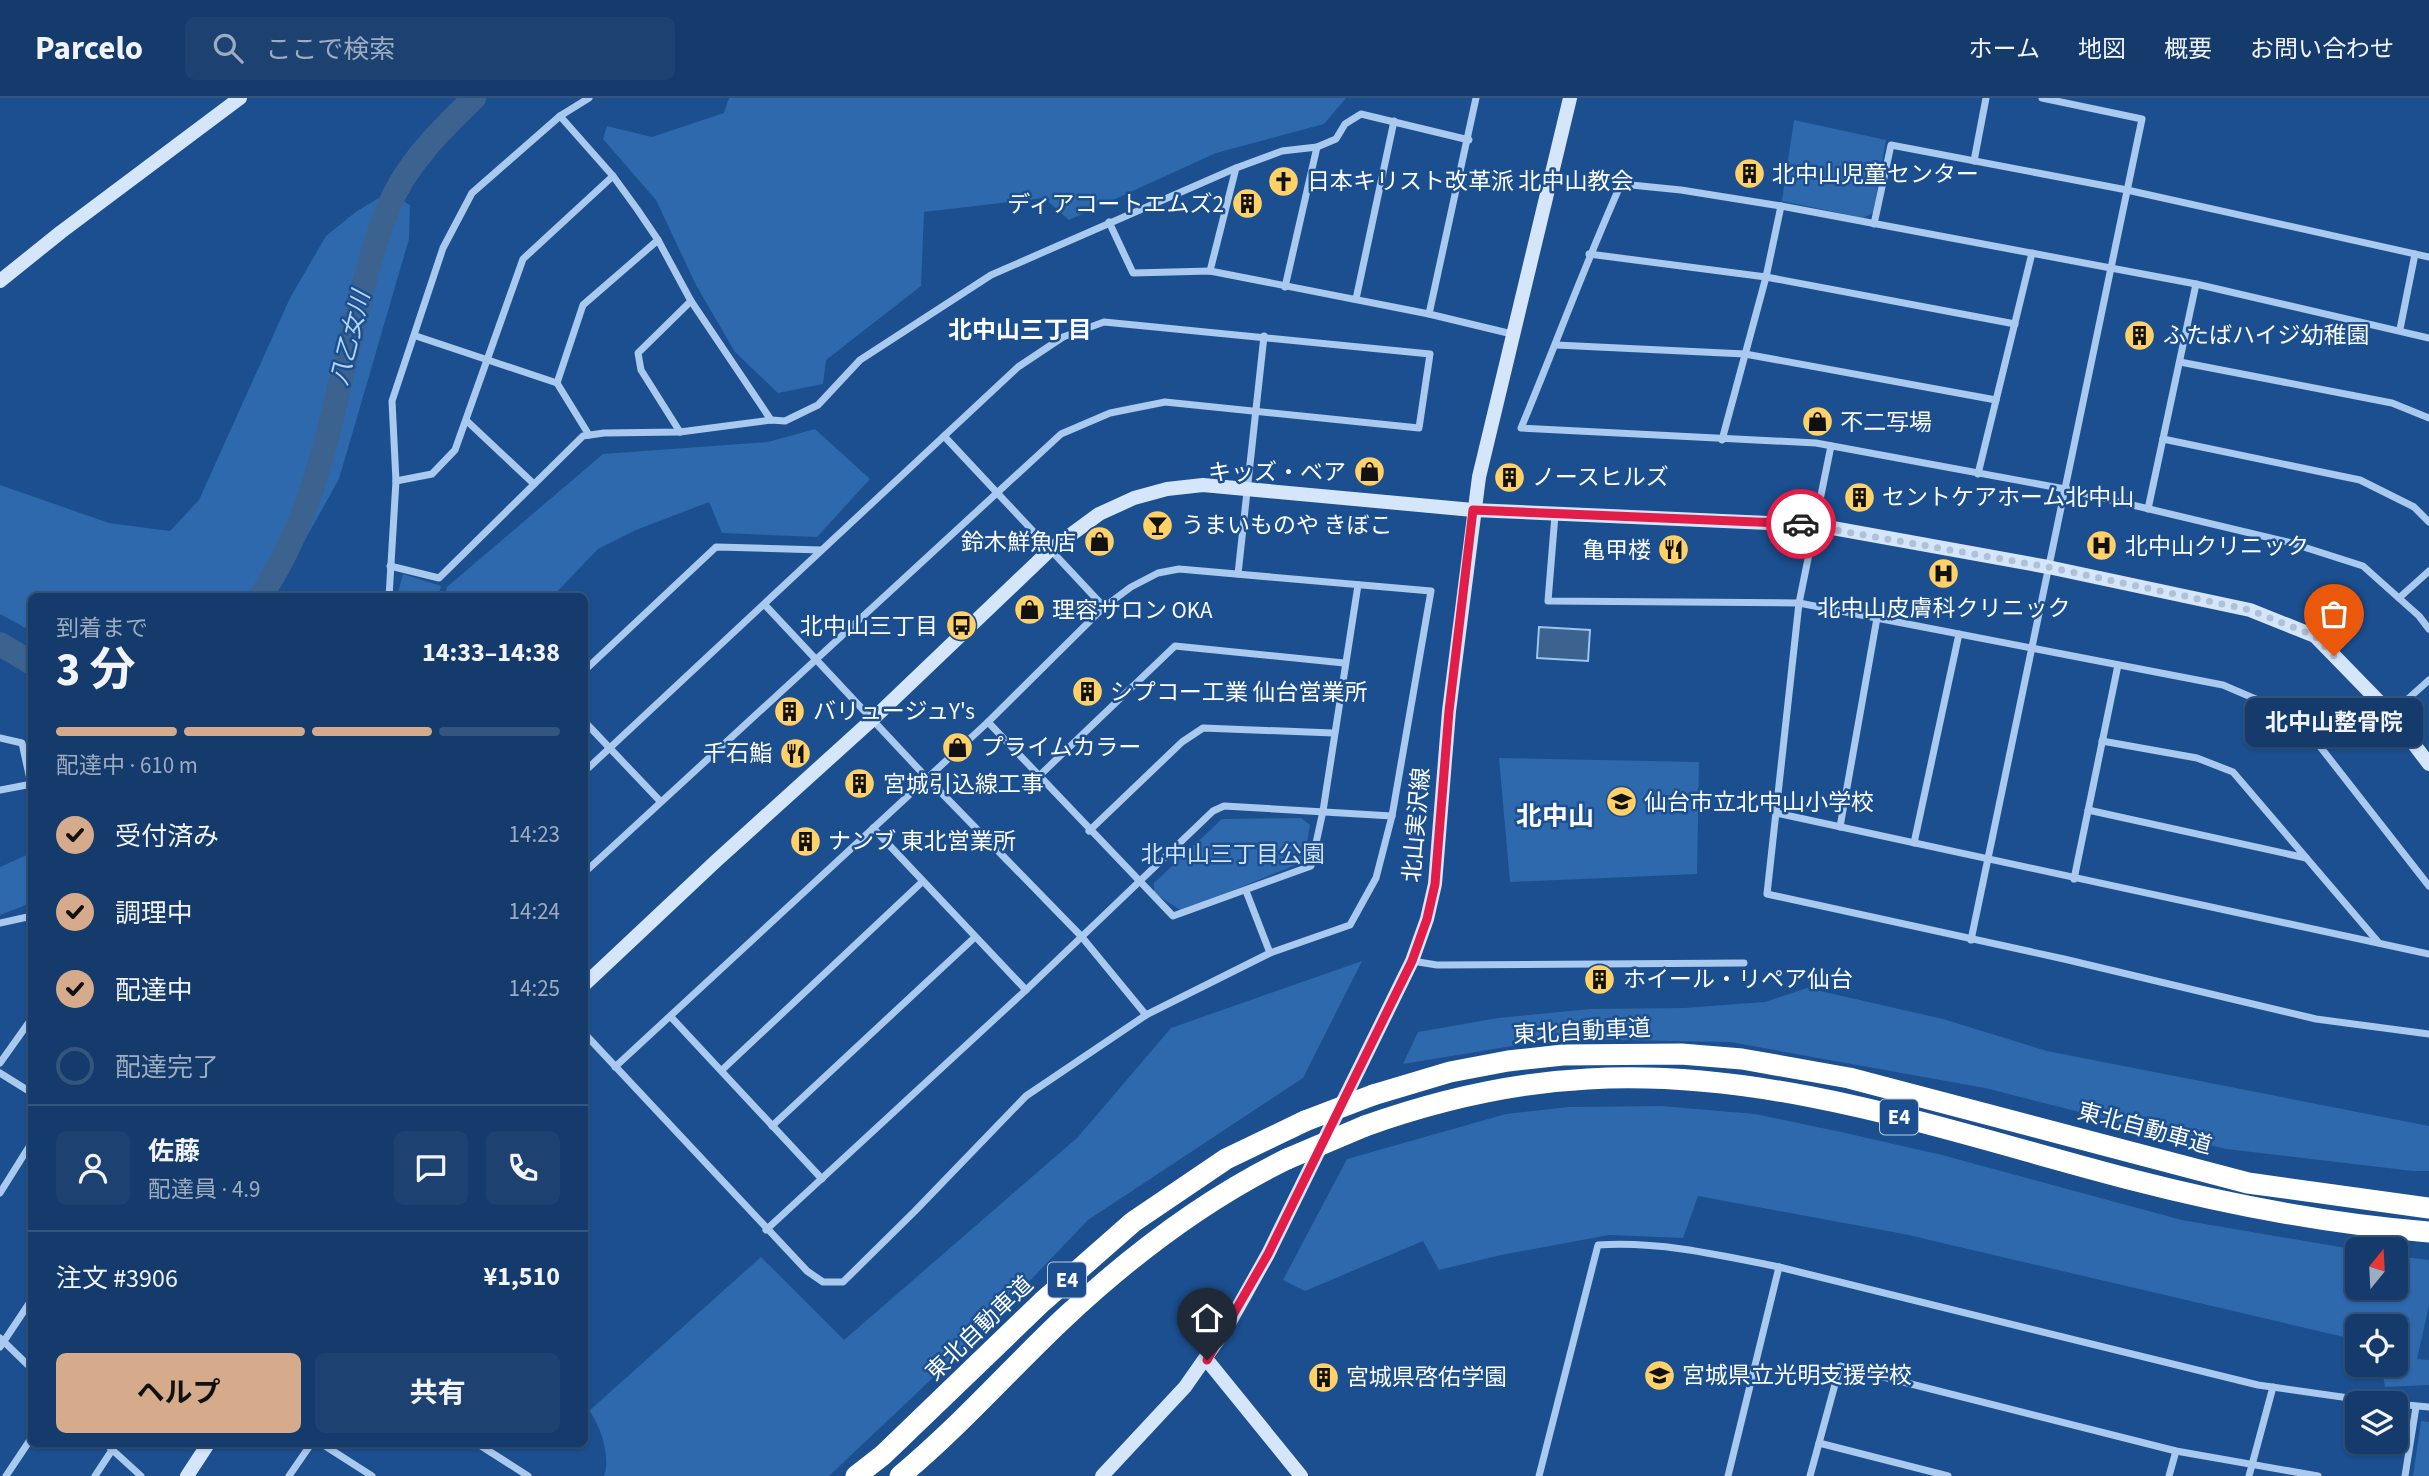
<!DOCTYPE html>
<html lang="ja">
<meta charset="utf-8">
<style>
body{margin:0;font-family:"Source Sans 3","Noto Sans JP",sans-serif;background:#1d4271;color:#f1f3f6;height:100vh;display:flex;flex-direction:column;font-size:26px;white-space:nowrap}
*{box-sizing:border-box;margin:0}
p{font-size:23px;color:#9dadc1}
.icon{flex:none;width:38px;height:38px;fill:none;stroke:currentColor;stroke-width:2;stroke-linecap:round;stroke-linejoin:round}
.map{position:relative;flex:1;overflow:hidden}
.drawer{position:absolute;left:28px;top:495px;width:560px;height:854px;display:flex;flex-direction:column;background:#143b6b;border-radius:10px;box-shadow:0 2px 5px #0004,0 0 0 2px #33557e}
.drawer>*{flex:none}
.needle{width:46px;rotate:18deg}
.tools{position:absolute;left:2345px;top:1139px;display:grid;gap:14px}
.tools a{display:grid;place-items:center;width:63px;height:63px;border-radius:10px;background:#143b6b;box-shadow:0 2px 5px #0004,0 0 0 2px #33557e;font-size:35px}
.pin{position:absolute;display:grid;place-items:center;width:60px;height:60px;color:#fff;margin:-72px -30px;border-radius:50% 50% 50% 0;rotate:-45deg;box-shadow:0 0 7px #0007}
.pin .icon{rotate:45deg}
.courier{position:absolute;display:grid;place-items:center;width:70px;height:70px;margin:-35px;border:5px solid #e11d48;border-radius:50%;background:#fff;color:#222;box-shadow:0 2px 9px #0007}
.bubble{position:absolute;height:49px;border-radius:10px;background:#143b6b;box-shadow:0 2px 5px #0004,0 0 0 2px #33557e;font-size:23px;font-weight:700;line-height:49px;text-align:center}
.overview em{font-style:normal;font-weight:700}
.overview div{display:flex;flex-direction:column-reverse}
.overview{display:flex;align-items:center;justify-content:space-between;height:119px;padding:0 28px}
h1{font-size:46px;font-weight:700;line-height:52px}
.bar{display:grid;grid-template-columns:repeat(4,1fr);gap:10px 7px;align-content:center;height:84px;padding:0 28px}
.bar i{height:9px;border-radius:5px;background:#33557e}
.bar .current{background:#d6ab8b}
.bar p{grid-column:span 4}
.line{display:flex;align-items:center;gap:18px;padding:0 28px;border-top:2px solid #33557e}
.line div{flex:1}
.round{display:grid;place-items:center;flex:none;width:74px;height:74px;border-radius:10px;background:#1d4271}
ol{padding:0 28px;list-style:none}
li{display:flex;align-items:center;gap:21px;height:77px}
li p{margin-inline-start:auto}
li .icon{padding:7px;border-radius:50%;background:#d6ab8b;color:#111;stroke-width:4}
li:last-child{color:#9dadc1}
li i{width:38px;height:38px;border:4px solid #33557e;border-radius:50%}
.cta{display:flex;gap:14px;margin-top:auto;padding:14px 28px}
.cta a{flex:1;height:80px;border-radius:10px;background:#d6ab8b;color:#111;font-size:28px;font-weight:700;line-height:80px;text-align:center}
.cta a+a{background:#1d4271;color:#f1f3f6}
header{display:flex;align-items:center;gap:42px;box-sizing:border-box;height:98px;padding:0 35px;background:#143b6b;border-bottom:2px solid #33557e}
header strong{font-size:33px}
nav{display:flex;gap:38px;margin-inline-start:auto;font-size:24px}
.search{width:490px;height:63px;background:#1d4271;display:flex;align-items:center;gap:18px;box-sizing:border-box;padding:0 24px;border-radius:10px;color:#9dadc1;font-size:26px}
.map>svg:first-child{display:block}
</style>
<header>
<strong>Parcelo</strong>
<div class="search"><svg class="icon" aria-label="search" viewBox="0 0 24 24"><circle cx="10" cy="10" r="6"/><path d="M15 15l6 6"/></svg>ここで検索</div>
<nav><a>ホーム</a><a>地図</a><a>概要</a><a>お問い合わせ</a></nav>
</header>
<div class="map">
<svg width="2429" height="1378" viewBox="0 0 2429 1378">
<rect width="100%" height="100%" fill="#1b4f8f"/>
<g fill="#2e69ad">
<polygon points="729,0 1346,0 1324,26 1216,55 1069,122 1044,100 924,114 921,188 826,262 823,286 778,295 735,254 696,187 656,102 603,41 607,28 652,39 724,15"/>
<polygon points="1794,22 1886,42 1873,115 1863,120 1782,103"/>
<polygon points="384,97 393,97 410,107 409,141 339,381 273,499 32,499 31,533 0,516 0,387 109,425 170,433 199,402 290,200 326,138 357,113"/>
<polygon points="815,331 870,381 817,439 722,435 709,404 636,432 598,451 552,499 444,499 447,489 603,356 768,344"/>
<polygon points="403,476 441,488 438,499 397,499"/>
<polygon points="1499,660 1699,664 1697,776 1510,784"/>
<polygon points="1301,720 1310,727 1305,756 1300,765 1182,813 1154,795 1154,785 1222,721"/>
<polygon points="31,755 31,805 0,817 0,769"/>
<path d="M1362 863 1303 980 1088 1122 974 1241 829 1378H604C611 1361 601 1327 589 1313L761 1159 844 1242 1078 1039 1171 930Z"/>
<polygon points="1807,890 1943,921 2047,953 2429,1028 2429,1073 2413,1073 2226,1051 1985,990 1730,944 1555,941 1403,966 1418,934 1498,920 1590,911 1684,910 1765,904"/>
<polygon points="1661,1008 1755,1016 1841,1034 1942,1057 2182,1122 2357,1152 2357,1190 2396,1190 2396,1158 2429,1162 2429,1208 2417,1261 2429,1262 2429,1287 2385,1289 2381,1267 2396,1267 2396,1228 2357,1228 2357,1242 1904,1136 1698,1098 1683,1140 1609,1137 1501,1157 1439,1172 1423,1143 1305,1193 1283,1182 1347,1061 1506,1016 1569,1009"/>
<polygon points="2421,1323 2429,1324 2429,1378 2413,1378"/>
</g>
<polygon fill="#3c6290" stroke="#9cc4f0" stroke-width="2" points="1539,529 1590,532 1588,563 1537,560"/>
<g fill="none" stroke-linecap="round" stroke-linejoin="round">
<g stroke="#3c6290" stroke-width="24">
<path d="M260 499C339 383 338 235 389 108 406 66 442 31 474 0"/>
<polyline points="0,546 32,565"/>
</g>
<g stroke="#a9c9ee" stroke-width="7">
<polyline points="560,18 613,78 637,111 658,142 691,203 771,322"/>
<polyline points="1974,63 1986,0"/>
<polyline points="1109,124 1133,175 1210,173 1429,216 1512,236"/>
<polyline points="1874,126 1891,47 2127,92 2429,159"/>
<polyline points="1589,156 1766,179 2015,226"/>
<polyline points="1210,173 1236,70"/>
<polyline points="1285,189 1317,49"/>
<polyline points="1356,201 1394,23"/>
<polyline points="1429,216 1476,0"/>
<polyline points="2400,231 2415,156"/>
<polyline points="416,238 557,285 589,337"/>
<path d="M2429 240 2196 186 1781 108 1681 92 1621 86C1585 166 1555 249 1521 330L1816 345 2065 391 2288 444 2363 468 2419 518 2429 531"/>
<polyline points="1556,247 1745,256 1996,302"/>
<polyline points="2180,264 2392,305 2429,320"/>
<polyline points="557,285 583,207 658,142"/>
<polyline points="468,324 534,386"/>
<polyline points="680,334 641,272 638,255 691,203"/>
<polyline points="944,338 1104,509"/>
<polyline points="2163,341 2360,382 2414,409 2429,424"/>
<polyline points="1722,342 1766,179 1781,108"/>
<polyline points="1831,348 1799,505 1767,796 2064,861 2316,921 2429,936"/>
<polyline points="1978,376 2032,155"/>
<polyline points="396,383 432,376 455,352 523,161 613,78"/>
<polyline points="2148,411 2196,186"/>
<polyline points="1555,417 1548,503 1799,505 2223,587 2265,605 2318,646 2429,788"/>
<polyline points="390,468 439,480 583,338 604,335 680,334 771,322 785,323 818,307 860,262 991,177 1236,70 1282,53 1317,49 1336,41 1345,26 1361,16 1469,42"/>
<polyline points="1238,476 1264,238"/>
<polyline points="389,499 396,383 392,303 443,150 472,95 560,18 589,0"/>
<polyline points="2399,500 2429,473"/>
<polyline points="765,507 927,680 1081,838 1146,917"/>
<polyline points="584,573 716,449 821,452"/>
<polyline points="2391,616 2429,582"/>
<polyline points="584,623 660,703"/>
<polyline points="988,624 1173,818 1311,768 1323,713 1358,487"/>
<polyline points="0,640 22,645 31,686"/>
<polyline points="2102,643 2197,660 2233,674 2379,845"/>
<polyline points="584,674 1018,269 1063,239 1104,224 1430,256 1419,330 1165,304 1110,315 1061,336 584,775"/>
<polyline points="1038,679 1175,548 1344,565"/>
<polyline points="0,692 32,686"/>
<polyline points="2088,712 2306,760"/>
<polyline points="1776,715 2429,856"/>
<polyline points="1840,729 1877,520"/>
<polyline points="873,730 1026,892"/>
<polyline points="1089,733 1182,644 1203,630 1333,635"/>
<polyline points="1914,745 1959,536"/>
<polyline points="2074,781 2118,567"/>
<polyline points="1246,793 1270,855"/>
<polyline points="0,825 32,818"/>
<polyline points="1971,842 2142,21 2042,0"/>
<polyline points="1412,863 1437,867 1744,865"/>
<polyline points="671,919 822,1081"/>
<polyline points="584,935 807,1173 823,1184 843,1184 915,1113 1026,998 1146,917 1270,855 1350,827 1376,780 1392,718 1431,493 1179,471 1158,475 1131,489 1104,509 988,624 615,969"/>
<polyline points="0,965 32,920"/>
<polyline points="722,972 922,784"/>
<polyline points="0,975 32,995"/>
<polyline points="772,1028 974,840"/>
<polyline points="0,1095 32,1044"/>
<polyline points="766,1132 1026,892 1213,713 1224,708 1392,718"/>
<polyline points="0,1240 32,1271"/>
<polyline points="0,1249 32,1201"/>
<polyline points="2396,1306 2429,1309"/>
<polyline points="1819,1345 1948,1378"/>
<polyline points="106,1346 141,1378"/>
<polyline points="322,1346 372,1378"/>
<polyline points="478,1346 528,1378"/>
<polyline points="6,1378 32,1339"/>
<polyline points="95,1378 116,1346"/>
<polyline points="289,1378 311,1346"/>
<path d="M1539 1378 1598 1147C1659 1143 1720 1157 1779 1169L2258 1287 2391 1306"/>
<polyline points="1728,1378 1779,1169"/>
<polyline points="1810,1378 1840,1268 2176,1353 2318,1378"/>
<polyline points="2169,1378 2176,1353"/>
<polyline points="2249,1378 2273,1289"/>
<polyline points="2405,1378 2416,1309"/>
</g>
<g stroke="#d6e6fa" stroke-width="14">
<polyline points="0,183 61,134 240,0"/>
<polyline points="584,887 716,763 874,620 1050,452 1099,416 1134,400 1167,391 1203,387 1473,412 1816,427 2048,469 2250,512 2315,538 2391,616 2429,666"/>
<polyline points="1207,1262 1301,1378"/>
<polyline points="187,1378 208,1346"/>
<polyline points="1102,1378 1185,1289 1227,1229 1268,1156 1412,863 1427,821 1435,786 1449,613 1479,379 1570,0"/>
</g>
<g stroke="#fff" stroke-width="21">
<polyline points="1373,997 1450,974 1508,963 1563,957 1681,956 1742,961 1849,980 2248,1085 2429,1110"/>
<path d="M1365 1028C1438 1002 1511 985 1588 981 1775 970 1955 1036 2133 1082 2230 1107 2330 1126 2429 1134"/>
<polyline points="856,1378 883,1357 1042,1204 1133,1124 1226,1061 1305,1023"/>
<path d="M900 1378C958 1330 1007 1274 1062 1222 1130 1158 1203 1102 1287 1061"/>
</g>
<g stroke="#fff" stroke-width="21">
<polyline points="1305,1023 1373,997"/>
<polyline points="1287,1061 1365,1028"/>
</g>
</g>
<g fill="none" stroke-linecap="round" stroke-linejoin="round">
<polyline stroke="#afc1d8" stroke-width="7" stroke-dasharray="0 12.6" points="1801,426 2048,469 2250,512 2315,538 2334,558"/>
<polyline stroke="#e11d48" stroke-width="9" points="1207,1262 1268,1156 1412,863 1427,821 1435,786 1449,613 1473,412 1801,426"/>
</g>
<defs>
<symbol id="building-disc" viewBox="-11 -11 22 22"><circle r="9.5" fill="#ffd166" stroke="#1b4f8f"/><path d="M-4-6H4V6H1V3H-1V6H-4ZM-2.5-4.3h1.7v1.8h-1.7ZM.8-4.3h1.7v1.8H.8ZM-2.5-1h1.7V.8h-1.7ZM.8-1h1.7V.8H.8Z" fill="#111"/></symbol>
<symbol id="church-disc" viewBox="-11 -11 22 22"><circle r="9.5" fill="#ffd166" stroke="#1b4f8f"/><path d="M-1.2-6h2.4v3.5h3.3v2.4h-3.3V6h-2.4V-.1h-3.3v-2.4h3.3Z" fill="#111"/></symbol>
<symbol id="shop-disc" viewBox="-11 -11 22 22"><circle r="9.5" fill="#ffd166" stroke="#1b4f8f"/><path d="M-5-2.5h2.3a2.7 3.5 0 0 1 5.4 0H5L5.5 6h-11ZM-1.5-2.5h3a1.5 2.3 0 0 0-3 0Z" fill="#111"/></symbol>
<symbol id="bar-disc" viewBox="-11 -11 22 22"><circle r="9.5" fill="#ffd166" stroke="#1b4f8f"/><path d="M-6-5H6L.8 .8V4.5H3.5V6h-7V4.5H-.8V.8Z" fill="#111"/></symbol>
<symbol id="hospital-disc" viewBox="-11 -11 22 22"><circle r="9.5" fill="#ffd166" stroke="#1b4f8f"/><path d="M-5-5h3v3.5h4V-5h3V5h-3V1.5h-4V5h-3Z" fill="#111"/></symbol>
<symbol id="restaurant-disc" viewBox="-11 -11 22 22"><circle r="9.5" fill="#ffd166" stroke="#1b4f8f"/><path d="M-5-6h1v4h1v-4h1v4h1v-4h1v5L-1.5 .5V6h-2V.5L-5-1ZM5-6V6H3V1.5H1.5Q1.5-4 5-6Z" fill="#111"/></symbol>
<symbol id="bus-disc" viewBox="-11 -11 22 22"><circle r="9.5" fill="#ffd166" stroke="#1b4f8f"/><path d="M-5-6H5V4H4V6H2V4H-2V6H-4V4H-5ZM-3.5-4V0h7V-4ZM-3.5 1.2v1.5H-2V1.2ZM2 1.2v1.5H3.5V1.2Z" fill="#111"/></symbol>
<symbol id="school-disc" viewBox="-11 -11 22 22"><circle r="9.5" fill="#ffd166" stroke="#1b4f8f"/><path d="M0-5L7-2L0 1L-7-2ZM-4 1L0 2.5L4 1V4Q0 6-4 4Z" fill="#111"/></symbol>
</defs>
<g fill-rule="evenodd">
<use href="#building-disc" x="1732" y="58" width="35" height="35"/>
<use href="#church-disc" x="1266" y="66" width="35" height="35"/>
<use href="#building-disc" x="1230" y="88" width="35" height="35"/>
<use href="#building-disc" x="2122" y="220" width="35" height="35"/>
<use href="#shop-disc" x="1800" y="306" width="35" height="35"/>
<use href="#shop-disc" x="1352" y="356" width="35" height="35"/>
<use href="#building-disc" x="1492" y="362" width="35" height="35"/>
<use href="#building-disc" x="1842" y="382" width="35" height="35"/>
<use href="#bar-disc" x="1140" y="410" width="35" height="35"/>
<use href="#shop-disc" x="1082" y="426" width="35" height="35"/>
<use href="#hospital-disc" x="2084" y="430" width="35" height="35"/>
<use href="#restaurant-disc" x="1656" y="434" width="35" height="35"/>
<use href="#hospital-disc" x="1926" y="458" width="35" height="35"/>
<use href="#shop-disc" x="1012" y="494" width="35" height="35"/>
<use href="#bus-disc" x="944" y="510" width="35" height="35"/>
<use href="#building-disc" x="1070" y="576" width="35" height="35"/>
<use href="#building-disc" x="772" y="596" width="35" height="35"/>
<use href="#shop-disc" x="940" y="632" width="35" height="35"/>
<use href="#restaurant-disc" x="778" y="638" width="35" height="35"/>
<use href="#building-disc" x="842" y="668" width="35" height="35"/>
<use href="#school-disc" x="1604" y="686" width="35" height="35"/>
<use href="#building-disc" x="788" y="726" width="35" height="35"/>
<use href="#building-disc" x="1582" y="864" width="35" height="35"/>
<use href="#school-disc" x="1642" y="1260" width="35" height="35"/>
<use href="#building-disc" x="1306" y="1262" width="35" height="35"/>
</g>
<g text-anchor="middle" stroke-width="5" stroke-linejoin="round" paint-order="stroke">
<g fill="#1b4f8f" stroke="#bbcadd" stroke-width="2">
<rect x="1880" y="1001.5" width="38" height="35" rx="5"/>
<rect x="1048" y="1164.5" width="38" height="35" rx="5"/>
</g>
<g font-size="21" font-weight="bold" fill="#fff">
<text x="1899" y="1026">E4</text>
<text x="1067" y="1189">E4</text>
</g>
<g font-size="23" fill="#fff" stroke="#1b4f8f" text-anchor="start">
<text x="1772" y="84">北中山児童センター</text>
<text x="1307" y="91">日本キリスト改革派 北中山教会</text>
<text x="1224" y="114" text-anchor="end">ディアコートエムズ2</text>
<text x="2163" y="245">ふたばハイジ幼稚園</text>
<text x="1840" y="332">不二写場</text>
<text x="1346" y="382" text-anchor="end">キッズ・ベア</text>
<text x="1532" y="387">ノースヒルズ</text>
<text x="1882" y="407">セントケアホーム北中山</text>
<text x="1181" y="435">うまいものや きぼこ</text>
<text x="1076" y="452" text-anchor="end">鈴木鮮魚店</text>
<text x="2125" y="456">北中山クリニック</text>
<text x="1651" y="460" text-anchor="end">亀甲楼</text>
<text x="1944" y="518" text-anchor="middle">北中山皮膚科クリニック</text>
<text x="1052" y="520">理容サロン OKA</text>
<text x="938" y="536" text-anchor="end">北中山三丁目</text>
<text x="1110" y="602">シプコー工業 仙台営業所</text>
<text x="813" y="621">バリュージュY's</text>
<text x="981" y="657">プライムカラー</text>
<text x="772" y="663" text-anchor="end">千石鮨</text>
<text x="883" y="694">宮城引込線工事</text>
<text x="1644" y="712">仙台市立北中山小学校</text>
<text x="828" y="751">ナンブ 東北営業所</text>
<text x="1623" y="889">ホイール・リペア仙台</text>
<text x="1682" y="1285">宮城県立光明支援学校</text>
<text x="1346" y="1287">宮城県啓佑学園</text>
</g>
<g font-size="23" fill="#fff" stroke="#1b4f8f">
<text transform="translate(1416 727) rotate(-85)" y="8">北山実沢線</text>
<text transform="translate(1582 933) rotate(-3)" y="8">東北自動車道</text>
<text transform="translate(2145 1030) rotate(15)" y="8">東北自動車道</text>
<text transform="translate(979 1230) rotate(-44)" y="8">東北自動車道</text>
</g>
<g font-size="23" fill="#cfe3fa" stroke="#1b4f8f">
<text x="1233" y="764">北中山三丁目公園</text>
</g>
<g font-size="24" font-weight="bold" fill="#fff" stroke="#1b4f8f">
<text x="1020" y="240">北中山三丁目</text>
</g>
<g font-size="24" font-style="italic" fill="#b5d3f5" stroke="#1b4f8f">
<text transform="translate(350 240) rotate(-76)" y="8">八乙女川</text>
</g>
<g font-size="26" font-weight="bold" fill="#fff" stroke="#1b4f8f">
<text x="1555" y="727">北中山</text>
</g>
</g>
</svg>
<div class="tools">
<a><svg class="needle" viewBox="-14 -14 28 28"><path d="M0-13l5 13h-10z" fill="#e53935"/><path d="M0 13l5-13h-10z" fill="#9dadc1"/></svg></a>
<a><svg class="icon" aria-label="locate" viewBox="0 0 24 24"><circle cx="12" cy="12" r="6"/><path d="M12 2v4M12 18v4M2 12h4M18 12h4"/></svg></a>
<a><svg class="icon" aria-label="layers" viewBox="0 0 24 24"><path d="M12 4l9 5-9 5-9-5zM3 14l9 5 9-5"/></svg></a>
</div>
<div class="pin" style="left:2334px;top:558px;background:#ea580c"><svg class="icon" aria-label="bag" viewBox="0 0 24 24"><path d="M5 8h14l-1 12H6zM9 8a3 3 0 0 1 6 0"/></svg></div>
<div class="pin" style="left:1207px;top:1262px;background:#1f2937"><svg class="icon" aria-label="home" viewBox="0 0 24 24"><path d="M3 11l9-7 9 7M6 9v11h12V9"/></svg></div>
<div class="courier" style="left:1801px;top:426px"><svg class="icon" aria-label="car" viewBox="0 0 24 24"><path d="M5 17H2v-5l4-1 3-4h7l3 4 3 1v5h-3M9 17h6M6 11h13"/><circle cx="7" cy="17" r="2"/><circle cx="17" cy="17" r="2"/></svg></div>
<div class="bubble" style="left:2245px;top:600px;width:178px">北中山整骨院</div>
<section class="drawer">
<div class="overview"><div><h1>3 分</h1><p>到着まで</p></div><em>14:33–14:38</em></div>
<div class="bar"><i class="current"></i><i class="current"></i><i class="current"></i><i></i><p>配達中 · 610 m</p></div>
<ol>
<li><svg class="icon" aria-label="check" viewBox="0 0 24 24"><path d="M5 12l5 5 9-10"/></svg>受付済み<p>14:23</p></li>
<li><svg class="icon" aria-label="check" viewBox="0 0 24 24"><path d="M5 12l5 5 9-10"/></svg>調理中<p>14:24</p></li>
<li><svg class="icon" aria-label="check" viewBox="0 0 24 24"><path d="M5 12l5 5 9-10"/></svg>配達中<p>14:25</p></li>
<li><i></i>配達完了</li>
</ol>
<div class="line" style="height:126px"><a class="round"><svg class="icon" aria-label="person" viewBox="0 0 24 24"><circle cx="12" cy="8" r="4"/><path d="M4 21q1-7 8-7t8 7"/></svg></a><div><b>佐藤</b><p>配達員 · 4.9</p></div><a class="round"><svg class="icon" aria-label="chat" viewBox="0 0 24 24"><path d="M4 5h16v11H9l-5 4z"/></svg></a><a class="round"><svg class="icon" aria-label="phone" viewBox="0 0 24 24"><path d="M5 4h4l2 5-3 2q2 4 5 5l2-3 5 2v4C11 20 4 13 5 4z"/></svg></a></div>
<div class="line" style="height:91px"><div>注文 #3906</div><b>¥1,510</b></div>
<div class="cta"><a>ヘルプ</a><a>共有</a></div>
</section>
</div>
